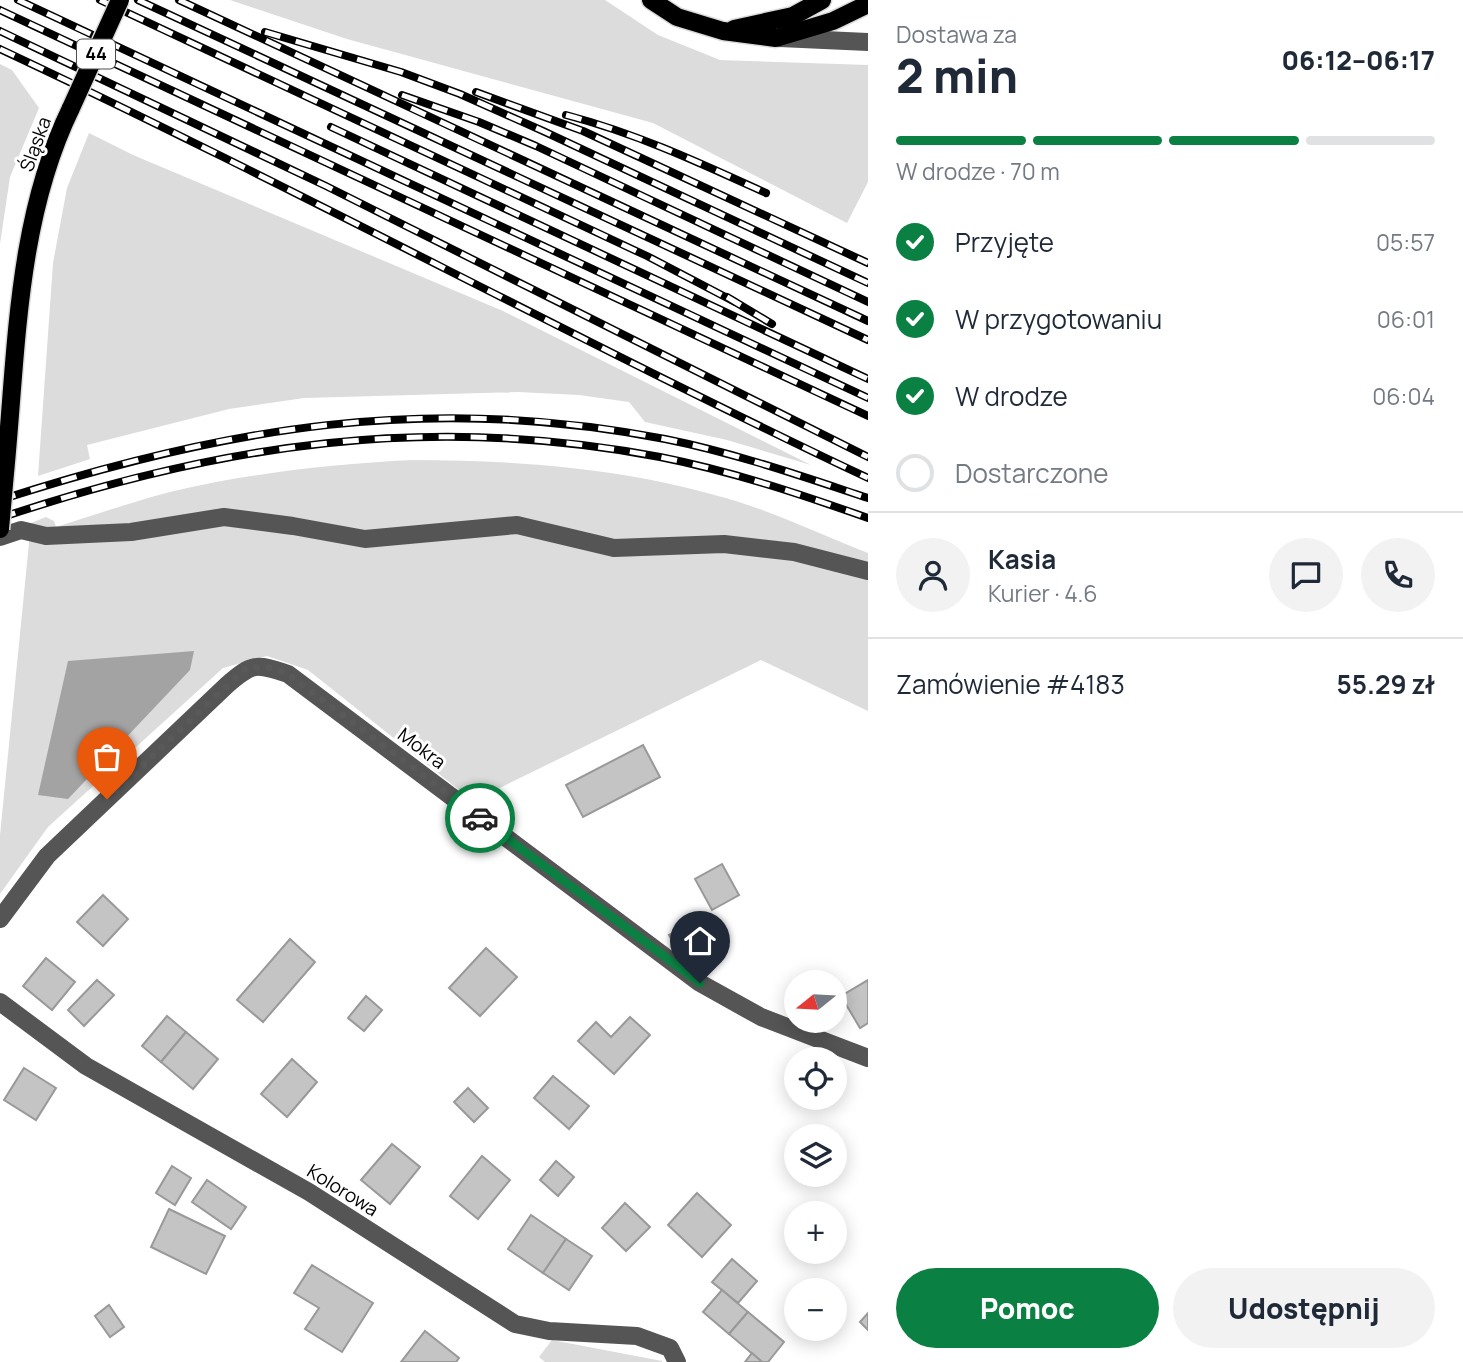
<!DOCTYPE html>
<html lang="pl">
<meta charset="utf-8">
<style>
body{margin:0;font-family:Manrope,sans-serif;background:#f2f2f3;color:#1f2937;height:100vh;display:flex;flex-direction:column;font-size:26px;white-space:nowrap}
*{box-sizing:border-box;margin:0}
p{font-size:23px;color:#747a83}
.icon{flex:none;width:38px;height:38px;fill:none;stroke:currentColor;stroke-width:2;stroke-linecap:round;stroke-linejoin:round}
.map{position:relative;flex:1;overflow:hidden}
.sheet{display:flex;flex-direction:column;background:#fff;width:595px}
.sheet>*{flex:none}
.needle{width:46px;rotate:252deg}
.buttons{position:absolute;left:784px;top:970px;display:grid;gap:14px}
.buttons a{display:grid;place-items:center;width:63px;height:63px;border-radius:50%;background:#fff;box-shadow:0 4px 18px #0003;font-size:35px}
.pin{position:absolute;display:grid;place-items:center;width:60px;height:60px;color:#fff;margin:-72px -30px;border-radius:50% 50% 50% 0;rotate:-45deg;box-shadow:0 0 7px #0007}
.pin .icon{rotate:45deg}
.courier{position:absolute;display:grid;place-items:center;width:70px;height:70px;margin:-35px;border:5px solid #0b8043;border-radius:50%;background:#fff;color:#222;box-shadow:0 2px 9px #0007}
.headline em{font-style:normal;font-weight:800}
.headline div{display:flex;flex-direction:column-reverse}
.headline{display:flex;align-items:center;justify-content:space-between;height:119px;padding:0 28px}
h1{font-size:46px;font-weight:800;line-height:52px}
.bar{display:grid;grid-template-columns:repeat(4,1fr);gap:10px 7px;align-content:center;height:84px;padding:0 28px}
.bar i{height:9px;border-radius:5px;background:#e0e1e3}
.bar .current{background:#0b8043}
.bar p{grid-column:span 4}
.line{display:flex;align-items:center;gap:18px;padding:0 28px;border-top:2px solid #e0e1e3}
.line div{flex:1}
.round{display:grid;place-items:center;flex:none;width:74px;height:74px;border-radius:37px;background:#f2f2f3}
ol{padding:0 28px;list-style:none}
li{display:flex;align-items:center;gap:21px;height:77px}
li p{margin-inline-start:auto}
li .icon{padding:7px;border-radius:50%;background:#0b8043;color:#fff;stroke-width:4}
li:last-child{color:#747a83}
li i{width:38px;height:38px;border:4px solid #e0e1e3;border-radius:50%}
.button{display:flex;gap:14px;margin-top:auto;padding:14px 28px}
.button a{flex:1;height:80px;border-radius:42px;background:#0b8043;color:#fff;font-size:28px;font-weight:800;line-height:80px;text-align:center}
.button a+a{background:#f2f2f3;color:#1f2937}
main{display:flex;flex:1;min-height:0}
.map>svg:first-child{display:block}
</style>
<main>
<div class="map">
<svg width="868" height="1362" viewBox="0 0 868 1362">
<rect width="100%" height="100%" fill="#fff"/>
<g fill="#dcdcdc">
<polygon points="230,0 605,0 658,35 720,60 868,65 868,182 847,223 653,123 347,39"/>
<polygon points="0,64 12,70 39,108 10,177 0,244"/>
<polygon points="89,133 133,155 503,311 811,465 727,440 645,422 629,402 579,395 518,392 304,398 229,409 87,445 90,459 38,476 53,263 67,188"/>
<path d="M412 460C522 460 634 469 739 502 783 516 825 536 868 553V711L761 660 473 801 308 670 267 656 223 668 48 827 0 894V835L31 523 46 517 54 521 56 527C95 515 134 501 174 491 252 473 332 464 412 460Z"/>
<polygon points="552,1340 662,1361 662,1362 545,1362 539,1357"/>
</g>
<polygon fill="#a3a3a3" points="194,651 190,670 68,799 38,795 68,661"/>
<g fill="#c4c4c4" stroke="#999" stroke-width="2">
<polygon points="643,745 660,777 583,817 566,785"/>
<polygon points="722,864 739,895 712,910 695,879"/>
<polygon points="103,895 128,919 103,946 77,922"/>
<polygon points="705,917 715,937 680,955 669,935"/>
<polygon points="290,939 315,962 263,1022 237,1000"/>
<polygon points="486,948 517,977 480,1016 449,988"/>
<polygon points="46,958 75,982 52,1010 23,986"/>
<polygon points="97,980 114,995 84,1026 68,1010"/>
<polygon points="868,980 868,1023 860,1028 841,996"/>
<polygon points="366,996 382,1010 364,1031 348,1018"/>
<polygon points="167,1016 186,1032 161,1062 142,1046"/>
<polygon points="630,1017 650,1035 614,1074 578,1041 596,1022 611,1037"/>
<polygon points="186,1032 218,1059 193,1089 161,1062"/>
<polygon points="292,1059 317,1082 287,1117 261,1094"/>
<polygon points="24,1068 56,1088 36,1120 4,1100"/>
<polygon points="553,1076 589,1106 569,1129 534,1098"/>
<polygon points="468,1088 488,1108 474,1122 454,1102"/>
<polygon points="392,1144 420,1167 390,1204 361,1180"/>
<polygon points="482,1156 510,1180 478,1219 450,1196"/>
<polygon points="556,1161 574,1177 558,1196 540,1180"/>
<polygon points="172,1166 191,1178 175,1205 156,1193"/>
<polygon points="207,1180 246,1207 231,1229 192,1202"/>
<polygon points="697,1193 731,1225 702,1257 668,1225"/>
<polygon points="625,1203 650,1227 626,1251 602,1228"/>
<polygon points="169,1209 225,1236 206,1274 151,1247"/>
<polygon points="531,1215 566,1239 543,1273 508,1249"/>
<polygon points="566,1239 592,1256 569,1290 543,1273"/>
<polygon points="732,1259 757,1281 738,1303 712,1282"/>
<polygon points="312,1265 373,1303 342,1352 305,1329 319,1308 294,1293"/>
<polygon points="722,1290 748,1312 729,1334 703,1312"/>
<polygon points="109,1305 124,1327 110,1337 95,1316"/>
<polygon points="748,1312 784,1342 768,1362 762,1362 729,1334"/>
<polygon points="868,1313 868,1330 860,1322"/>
<polygon points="425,1331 459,1358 456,1362 401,1362"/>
<polygon points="752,1353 762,1362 745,1362"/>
</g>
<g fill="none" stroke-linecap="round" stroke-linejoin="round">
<defs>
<g id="major">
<polyline points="651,0 677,17 723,31 776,38 833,21 868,4"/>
<polyline points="734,29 793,16 822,0"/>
<path d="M5 473C17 351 16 221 71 108"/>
</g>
</defs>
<use href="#major" stroke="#dbdbdb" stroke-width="21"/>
<g stroke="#555" stroke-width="18">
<polyline points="780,38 868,42"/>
<polyline points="0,537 21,530 46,536 131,532 224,517 293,526 365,539 517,525 614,548 724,544 794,552 868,571"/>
<path d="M0 919 47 856 227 685C252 663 256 663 288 674L700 983 761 1017 868 1058"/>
<polyline points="0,1002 86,1066 309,1192 515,1324 549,1331 637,1336 670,1348 677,1362"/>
</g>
<use href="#major" stroke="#000" stroke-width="18"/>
<defs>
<g id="rail">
<polyline points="18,0 868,398"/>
<polyline points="100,0 647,256 735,302"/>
<polyline points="138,0 868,340"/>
<polyline points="179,0 868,321"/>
<polyline points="0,10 868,416"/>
<polyline points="0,31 326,186 868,457"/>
<polyline points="265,32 401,72 460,94 543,131 868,283"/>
<path d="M0 49C292 186 576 340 868 478"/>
<polyline points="476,92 583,131 868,263"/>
<polyline points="402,95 479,122 536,146 868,302"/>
<path d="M566 115C638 134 700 163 766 193"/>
<polyline points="331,127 868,379"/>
<polyline points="727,297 772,324"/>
<path d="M0 500C226 427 429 393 665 439 735 453 801 476 868 498"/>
<path d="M0 518C221 444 429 413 660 457 731 471 800 494 868 518"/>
</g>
</defs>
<use href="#rail" stroke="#000" stroke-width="8"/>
<use href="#rail" stroke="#fff" stroke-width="5" stroke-dasharray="16" stroke-linecap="butt"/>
<defs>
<g id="major-bridge">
<polyline points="71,108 120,0"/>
<polyline points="0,529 5,473"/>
</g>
</defs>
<use href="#major-bridge" stroke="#dbdbdb" stroke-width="21" stroke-linecap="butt"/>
<use href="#major-bridge" stroke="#000" stroke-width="18"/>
</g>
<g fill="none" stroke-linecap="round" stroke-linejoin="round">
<polyline stroke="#595959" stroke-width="7" stroke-dasharray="0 12.6" points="107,799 246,668 267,667 288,674 480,818"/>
<polyline stroke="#0b8043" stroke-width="9" points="480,818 700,983"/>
</g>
<g text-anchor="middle" stroke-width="6" stroke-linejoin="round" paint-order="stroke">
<rect fill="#fff" stroke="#4c4c4c" stroke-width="2" x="77" y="39.5" width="38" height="29" rx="5"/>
<g font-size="18" font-weight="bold" fill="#000">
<text x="96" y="60">44</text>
</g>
<g font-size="19" fill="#000" stroke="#fff">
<text transform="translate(35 144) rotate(-70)" y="7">Śląska</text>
<text transform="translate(422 748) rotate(37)" y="7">Mokra</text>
<text transform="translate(343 1190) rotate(32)" y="7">Kolorowa</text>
</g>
</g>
</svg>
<div class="buttons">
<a><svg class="needle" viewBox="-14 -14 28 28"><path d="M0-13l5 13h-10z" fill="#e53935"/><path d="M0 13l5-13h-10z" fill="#747a83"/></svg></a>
<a><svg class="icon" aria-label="locate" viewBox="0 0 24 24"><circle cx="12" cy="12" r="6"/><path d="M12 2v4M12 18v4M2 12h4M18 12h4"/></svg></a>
<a><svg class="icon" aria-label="layers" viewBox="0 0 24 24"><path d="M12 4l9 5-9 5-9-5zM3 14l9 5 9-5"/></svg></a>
<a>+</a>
<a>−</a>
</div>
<div class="pin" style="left:107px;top:799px;background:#ea580c"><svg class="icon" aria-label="bag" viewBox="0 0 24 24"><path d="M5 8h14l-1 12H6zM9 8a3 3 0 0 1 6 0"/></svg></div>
<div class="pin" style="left:700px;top:983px;background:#1f2937"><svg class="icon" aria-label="home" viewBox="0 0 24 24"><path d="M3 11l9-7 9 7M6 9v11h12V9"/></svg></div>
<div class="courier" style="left:480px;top:818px"><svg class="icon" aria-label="car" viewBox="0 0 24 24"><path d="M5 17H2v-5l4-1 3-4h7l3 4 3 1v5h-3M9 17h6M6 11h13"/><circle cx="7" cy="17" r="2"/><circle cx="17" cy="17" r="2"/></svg></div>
</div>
<section class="sheet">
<div class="headline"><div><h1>2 min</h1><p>Dostawa za</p></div><em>06:12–06:17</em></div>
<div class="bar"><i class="current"></i><i class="current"></i><i class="current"></i><i></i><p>W drodze · 70 m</p></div>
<ol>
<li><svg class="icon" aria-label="check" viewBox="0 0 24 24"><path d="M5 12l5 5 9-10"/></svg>Przyjęte<p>05:57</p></li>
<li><svg class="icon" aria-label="check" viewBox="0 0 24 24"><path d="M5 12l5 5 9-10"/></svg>W przygotowaniu<p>06:01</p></li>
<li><svg class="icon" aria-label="check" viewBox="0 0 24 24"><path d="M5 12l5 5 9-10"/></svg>W drodze<p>06:04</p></li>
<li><i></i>Dostarczone</li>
</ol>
<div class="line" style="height:126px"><a class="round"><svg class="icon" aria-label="person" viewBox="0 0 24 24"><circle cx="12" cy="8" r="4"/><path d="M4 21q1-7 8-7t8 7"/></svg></a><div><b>Kasia</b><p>Kurier · 4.6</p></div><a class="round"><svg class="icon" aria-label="chat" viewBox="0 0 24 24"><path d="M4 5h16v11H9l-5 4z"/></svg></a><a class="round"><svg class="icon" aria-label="phone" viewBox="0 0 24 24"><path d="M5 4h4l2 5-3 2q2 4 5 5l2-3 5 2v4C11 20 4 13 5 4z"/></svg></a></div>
<div class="line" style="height:91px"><div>Zamówienie #4183</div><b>55.29 zł</b></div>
<div class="button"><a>Pomoc</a><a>Udostępnij</a></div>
</section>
</main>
